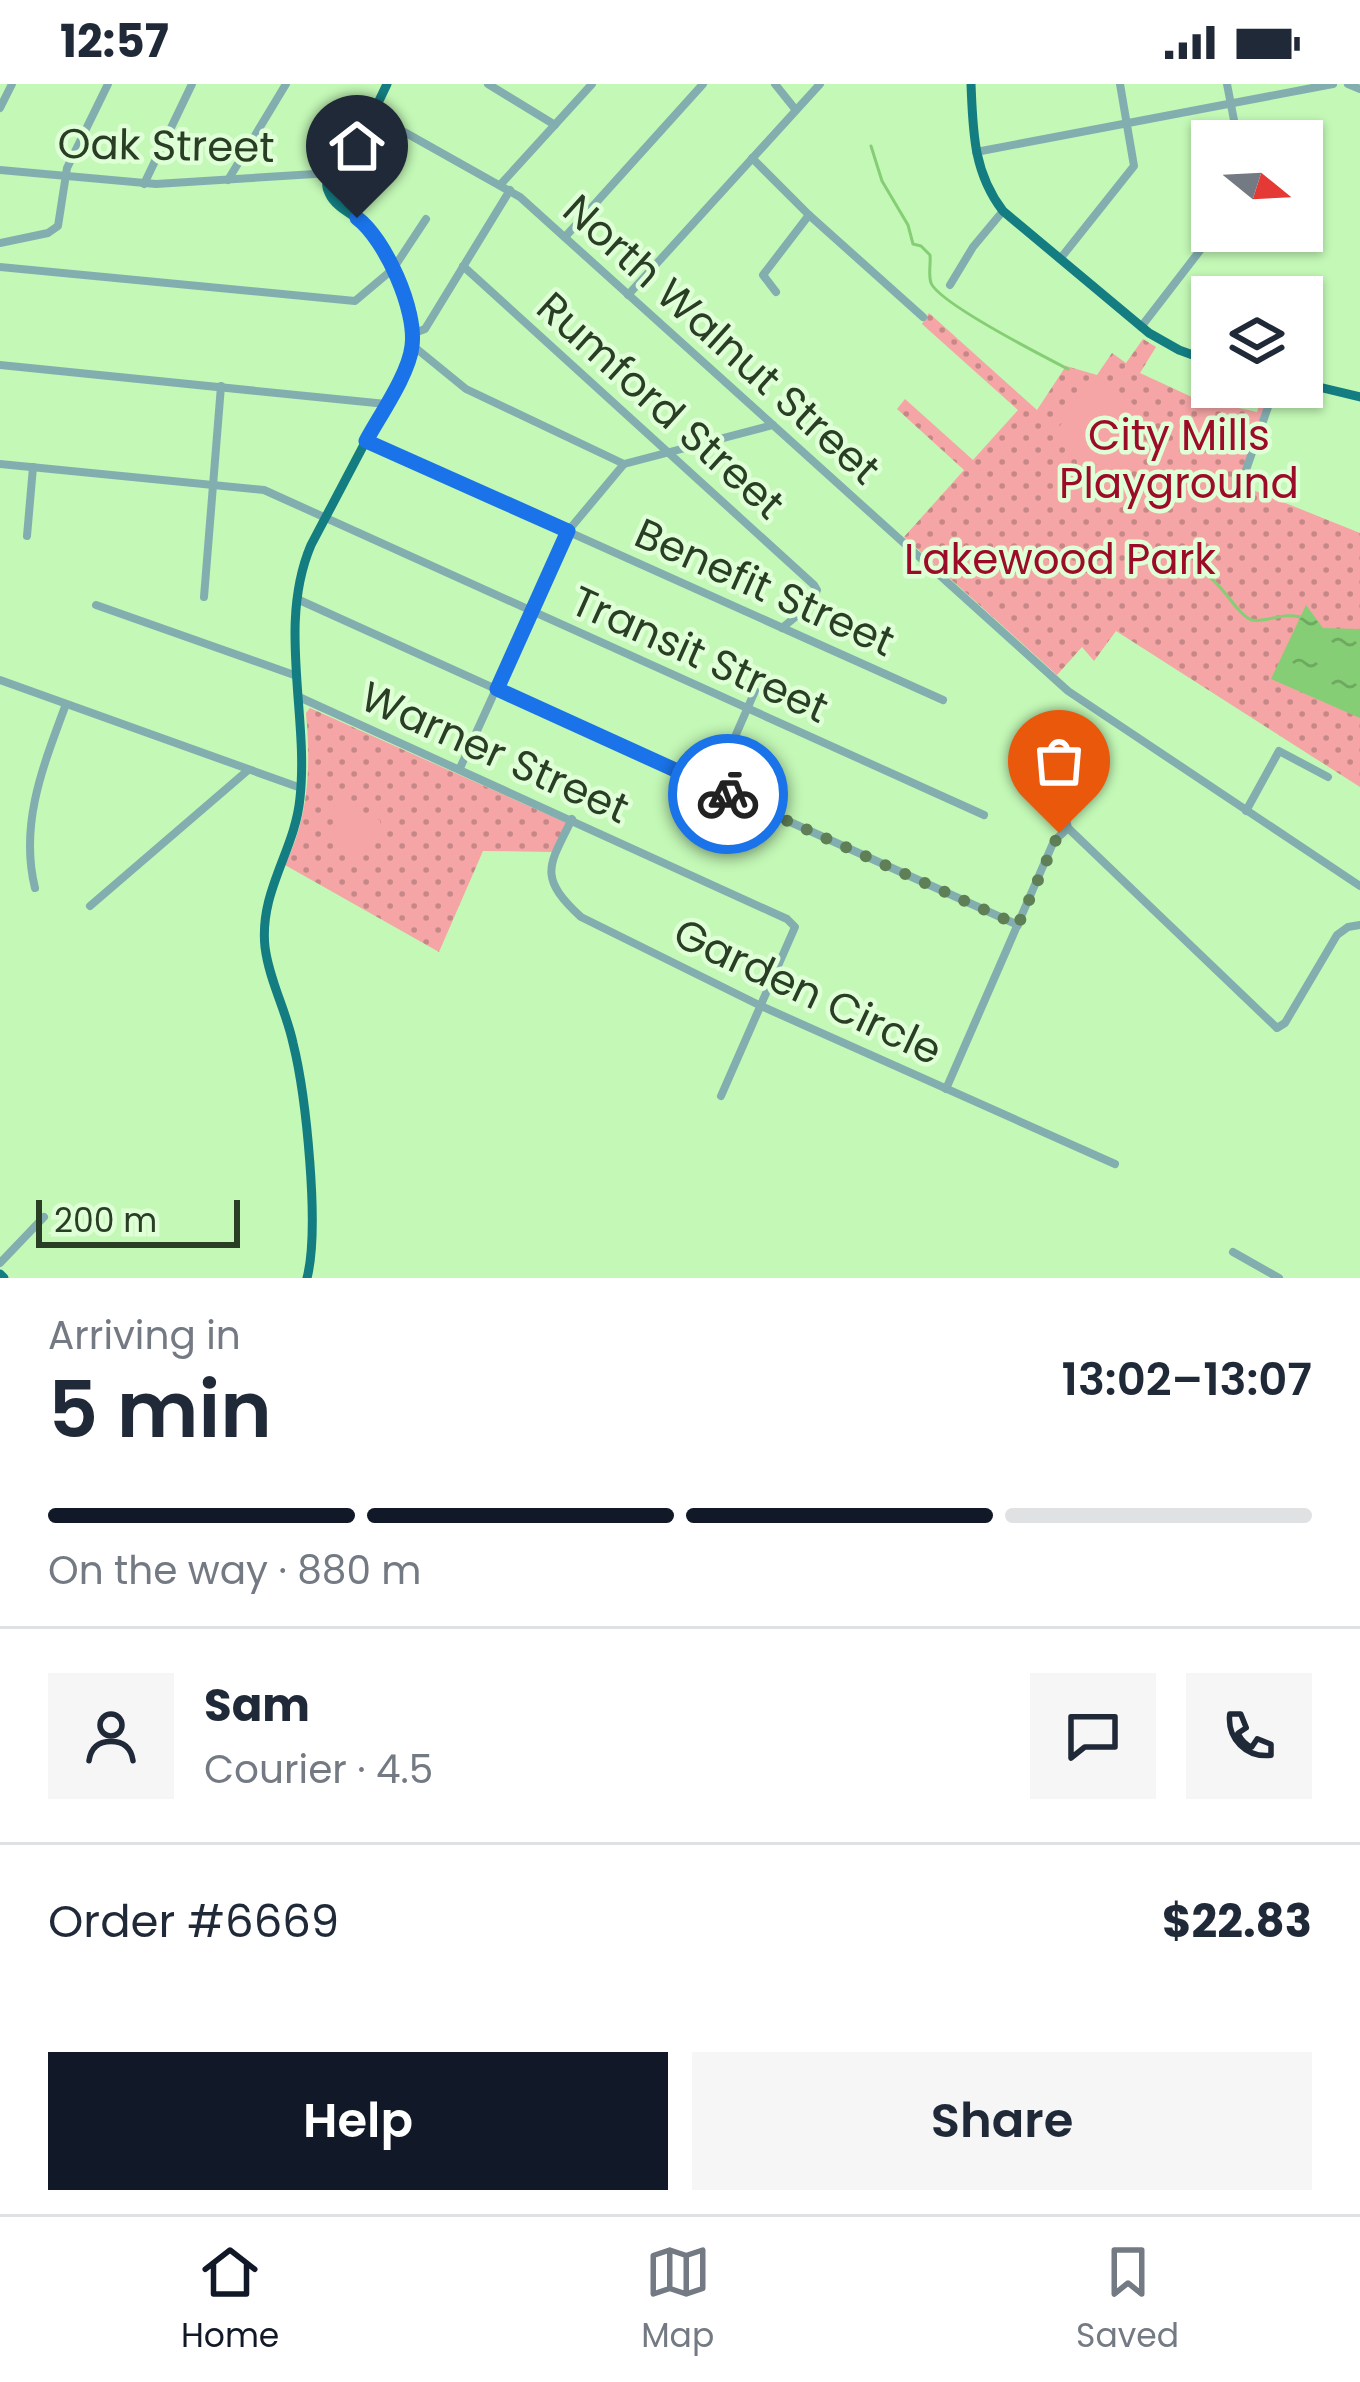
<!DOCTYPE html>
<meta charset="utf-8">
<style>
body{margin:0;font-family:Poppins,sans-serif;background:#f6f6f7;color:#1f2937;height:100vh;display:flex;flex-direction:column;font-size:45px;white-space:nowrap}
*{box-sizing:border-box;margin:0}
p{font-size:39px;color:#747a83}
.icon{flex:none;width:66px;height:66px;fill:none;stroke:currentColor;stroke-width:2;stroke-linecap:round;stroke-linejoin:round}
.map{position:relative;height:1194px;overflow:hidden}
.panel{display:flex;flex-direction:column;background:#fff;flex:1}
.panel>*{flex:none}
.needle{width:78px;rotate:108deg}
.tools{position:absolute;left:1191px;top:36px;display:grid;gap:24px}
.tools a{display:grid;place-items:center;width:132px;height:132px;border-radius:0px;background:#fff;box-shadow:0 3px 9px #0004;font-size:60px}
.scale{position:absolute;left:36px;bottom:30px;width:204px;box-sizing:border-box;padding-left:12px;border:6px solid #293e24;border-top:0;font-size:33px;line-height:42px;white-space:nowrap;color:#293e24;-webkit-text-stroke:9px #dfffd7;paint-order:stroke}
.pin{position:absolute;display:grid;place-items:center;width:102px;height:102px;color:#fff;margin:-123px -51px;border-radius:50% 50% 50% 0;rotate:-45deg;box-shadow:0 0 12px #0007}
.pin .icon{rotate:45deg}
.courier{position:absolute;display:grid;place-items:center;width:120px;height:120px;margin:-60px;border:9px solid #1a73e8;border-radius:50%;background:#fff;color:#222;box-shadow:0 3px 15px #0007}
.headline em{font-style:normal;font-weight:600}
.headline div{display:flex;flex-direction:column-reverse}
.headline{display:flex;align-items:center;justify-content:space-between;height:204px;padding:0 48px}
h1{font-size:78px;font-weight:600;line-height:90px}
.bar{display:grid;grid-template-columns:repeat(4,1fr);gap:18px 12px;align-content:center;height:144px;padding:0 48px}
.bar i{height:15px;border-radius:9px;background:#e0e1e3}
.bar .selected{background:#111827}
.bar p{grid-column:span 4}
.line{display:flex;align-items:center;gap:30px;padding:0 48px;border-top:3px solid #e0e1e3}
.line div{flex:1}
.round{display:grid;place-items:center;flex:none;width:126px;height:126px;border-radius:0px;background:#f6f6f7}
.primary-button{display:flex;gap:24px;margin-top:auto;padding:24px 48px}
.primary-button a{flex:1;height:138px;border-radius:0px;background:#111827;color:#fff;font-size:48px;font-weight:600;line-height:138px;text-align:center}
.primary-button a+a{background:#f6f6f7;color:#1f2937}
.status{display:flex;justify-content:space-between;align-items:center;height:84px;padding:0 60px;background:#fff;direction:ltr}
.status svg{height:33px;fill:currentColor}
.tab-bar{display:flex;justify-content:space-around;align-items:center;height:168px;border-top:3px solid #e0e1e3;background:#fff;font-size:33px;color:#747a83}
.tab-bar a{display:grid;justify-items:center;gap:6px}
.tab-bar .selected{color:#111827}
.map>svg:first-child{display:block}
</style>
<div class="status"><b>12:57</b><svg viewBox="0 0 49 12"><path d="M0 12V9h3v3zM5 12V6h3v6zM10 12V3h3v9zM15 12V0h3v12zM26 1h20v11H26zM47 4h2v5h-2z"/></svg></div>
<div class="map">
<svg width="1360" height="1194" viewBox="0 0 1360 1194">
<defs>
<pattern id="park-dots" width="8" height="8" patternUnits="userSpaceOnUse" patternTransform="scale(3)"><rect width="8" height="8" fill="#f5a5a5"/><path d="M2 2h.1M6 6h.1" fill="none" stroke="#c68886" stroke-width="1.8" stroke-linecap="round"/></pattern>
<pattern id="water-ripples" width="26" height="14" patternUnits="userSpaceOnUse" patternTransform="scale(3)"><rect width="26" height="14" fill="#86ce75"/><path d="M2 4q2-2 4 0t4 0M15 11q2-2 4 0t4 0" fill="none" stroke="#6ea960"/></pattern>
</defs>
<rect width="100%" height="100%" fill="#c3f8b6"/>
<g fill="url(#park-dots)">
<polygon points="929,229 1037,326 1066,282 1097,291 1112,269 1126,279 1143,255 1156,263 1140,289 1194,314 1257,328 1265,303 1271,303 1238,400 1360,449 1360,703 1116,547 1094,577 1082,563 1057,591 904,453 964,386 897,325 905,315 973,376 1018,326 922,240"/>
<path d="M310 624 569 740 556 768 483 767 439 868 285 781C309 732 311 683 306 629Z"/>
</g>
<g fill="#f5a5a5">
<path d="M1095 298C1148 314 1158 353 1126 397L1066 363 1056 353 1058 344Z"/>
<polygon points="335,720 380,736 382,748 360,767 334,772"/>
</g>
<polygon fill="url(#water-ripples)" points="1306,521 1323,544 1360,545 1360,634 1271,595"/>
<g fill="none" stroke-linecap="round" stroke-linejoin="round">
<g stroke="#86ce75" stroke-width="3">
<path d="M871 62 882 97 908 141 913 160 921 162 930 171C931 180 928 190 931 199 940 220 1043 272 1068 285"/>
<path d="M1205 490C1223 500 1238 532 1252 536 1266 539 1282 528 1300 533"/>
</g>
<g stroke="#83aeb0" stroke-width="8">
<polyline points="488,0 555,41"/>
<polyline points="775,0 795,25"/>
<polyline points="1227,0 1238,57"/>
<polyline points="1348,0 1360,5"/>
<polyline points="0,24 12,0"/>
<polyline points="374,31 520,113 1068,607 1360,802"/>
<polyline points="976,68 1333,0"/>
<polyline points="752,74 809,131 923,233"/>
<polyline points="0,86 156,100 331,89"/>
<polyline points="228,96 286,0"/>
<polyline points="144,100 192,0"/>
<polyline points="501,100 592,0"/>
<polyline points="565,153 703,0"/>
<polyline points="0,159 48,149 58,142 67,84 108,0"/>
<polyline points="1060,175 1134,82 1120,0"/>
<polyline points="463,182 814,501 817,506 811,520 782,544"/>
<polyline points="0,183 355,217 393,185 426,135"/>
<polyline points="950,201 973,163 1003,127"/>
<polyline points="776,208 763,191 809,131"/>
<polyline points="628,211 820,0"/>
<polyline points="1141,243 1215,147"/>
<polyline points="412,250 425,245 510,106"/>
<polyline points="412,261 466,305 624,380"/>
<polyline points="0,281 386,320"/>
<polyline points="366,357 943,616"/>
<polyline points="0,380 264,406 984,731"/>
<polyline points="1239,406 1275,303"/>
<polyline points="27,452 33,383"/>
<polyline points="204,513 221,302"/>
<polyline points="297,515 1018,841"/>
<polyline points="96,521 297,592"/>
<polyline points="0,596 301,704"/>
<polyline points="299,613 787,835 795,843 721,1012"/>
<polyline points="460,684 568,447 624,380 773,341"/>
<polyline points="713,703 755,607"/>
<polyline points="1061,714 1068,744 1277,944 1285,939 1337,851 1348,843 1360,841"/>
<polyline points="1246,727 1279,667 1328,693"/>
<path d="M572 735C548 783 538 793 581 833L761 922 1115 1080"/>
<path d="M35 804C19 739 44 680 66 620"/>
<polyline points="90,822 247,687"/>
<polyline points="946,1005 1054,757 1068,744"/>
<polyline points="1233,1168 1279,1194"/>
<polyline points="0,1179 44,1133"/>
</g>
<g stroke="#137d81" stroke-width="9">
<path d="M971 0C973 47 973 88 1003 127L1149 249 1179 266 1212 278"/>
<polyline points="1302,299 1360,313"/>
<polyline points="0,1190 4,1194"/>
<path d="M307 1194C320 1144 306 1011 293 959 286 926 269 896 265 863 259 807 295 767 300 714 309 631 277 541 311 461L407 279C420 247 395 171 372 146 360 133 336 126 329 109 325 101 327 99 329 91L367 42 387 0"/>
</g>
</g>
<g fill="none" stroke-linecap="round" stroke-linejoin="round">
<polyline stroke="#5f7f57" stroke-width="12" stroke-dasharray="0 21.6" points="728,710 1018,841 1059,749"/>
<path stroke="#1a73e8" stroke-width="15" d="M357 134C385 155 417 226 412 262 409 290 380 331 366 357L568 447 497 605 728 710"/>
</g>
<g text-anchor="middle" stroke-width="9" stroke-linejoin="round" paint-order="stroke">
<g font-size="42" fill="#293e24" stroke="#dfffd7">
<text transform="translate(166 61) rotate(1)" y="15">Oak Street</text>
<text transform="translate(722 255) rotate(42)" y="15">North Walnut Street</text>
<text transform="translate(661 321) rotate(42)" y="15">Rumford Street</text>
<text transform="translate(765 503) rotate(24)" y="15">Benefit Street</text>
<text transform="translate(700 570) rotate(24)" y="15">Transit Street</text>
<text transform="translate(495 668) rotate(24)" y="15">Warner Street</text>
<text transform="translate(808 907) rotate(25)" y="15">Garden Circle</text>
</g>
<g font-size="42" fill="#9c0c29" stroke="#dfffd7">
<text x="1179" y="366">City Mills<tspan x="1179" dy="48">Playground</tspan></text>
<text x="1060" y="490">Lakewood Park</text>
</g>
</g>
</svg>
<div class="tools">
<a><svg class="needle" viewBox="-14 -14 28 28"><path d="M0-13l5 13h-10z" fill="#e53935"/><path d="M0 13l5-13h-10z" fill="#747a83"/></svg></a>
<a><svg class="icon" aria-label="layers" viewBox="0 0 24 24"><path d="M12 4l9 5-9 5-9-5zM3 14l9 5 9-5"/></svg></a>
</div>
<div class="scale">200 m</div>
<div class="pin" style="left:1059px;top:749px;background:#ea580c"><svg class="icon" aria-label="bag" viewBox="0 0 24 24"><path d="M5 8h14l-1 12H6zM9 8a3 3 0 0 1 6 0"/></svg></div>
<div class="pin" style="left:357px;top:134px;background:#1f2937"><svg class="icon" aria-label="home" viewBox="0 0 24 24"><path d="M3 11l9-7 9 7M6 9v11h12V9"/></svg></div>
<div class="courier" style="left:728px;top:710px"><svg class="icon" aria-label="bike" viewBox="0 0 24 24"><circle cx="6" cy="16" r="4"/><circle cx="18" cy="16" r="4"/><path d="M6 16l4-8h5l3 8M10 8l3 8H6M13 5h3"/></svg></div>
</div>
<section class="panel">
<div class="headline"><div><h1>5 min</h1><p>Arriving in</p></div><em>13:02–13:07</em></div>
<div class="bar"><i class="selected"></i><i class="selected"></i><i class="selected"></i><i></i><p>On the way · 880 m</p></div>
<div class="line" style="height:216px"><a class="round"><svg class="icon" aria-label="person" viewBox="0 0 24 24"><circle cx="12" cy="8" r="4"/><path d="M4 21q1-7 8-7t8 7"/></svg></a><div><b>Sam</b><p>Courier · 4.5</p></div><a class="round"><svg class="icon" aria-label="chat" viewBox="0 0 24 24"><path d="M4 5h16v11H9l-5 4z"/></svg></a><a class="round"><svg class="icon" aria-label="phone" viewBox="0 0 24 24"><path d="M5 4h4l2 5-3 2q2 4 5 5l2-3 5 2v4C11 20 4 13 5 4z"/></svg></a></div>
<div class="line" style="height:156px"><div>Order #6669</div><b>$22.83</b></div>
<div class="primary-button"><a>Help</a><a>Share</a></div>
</section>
<nav class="tab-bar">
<a class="selected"><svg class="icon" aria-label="home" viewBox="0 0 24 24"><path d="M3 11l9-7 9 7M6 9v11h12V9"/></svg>Home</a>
<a><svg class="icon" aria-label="map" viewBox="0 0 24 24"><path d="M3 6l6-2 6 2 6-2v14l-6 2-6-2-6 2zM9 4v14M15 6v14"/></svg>Map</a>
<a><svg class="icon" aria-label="saved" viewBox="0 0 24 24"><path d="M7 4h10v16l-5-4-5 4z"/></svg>Saved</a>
</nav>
